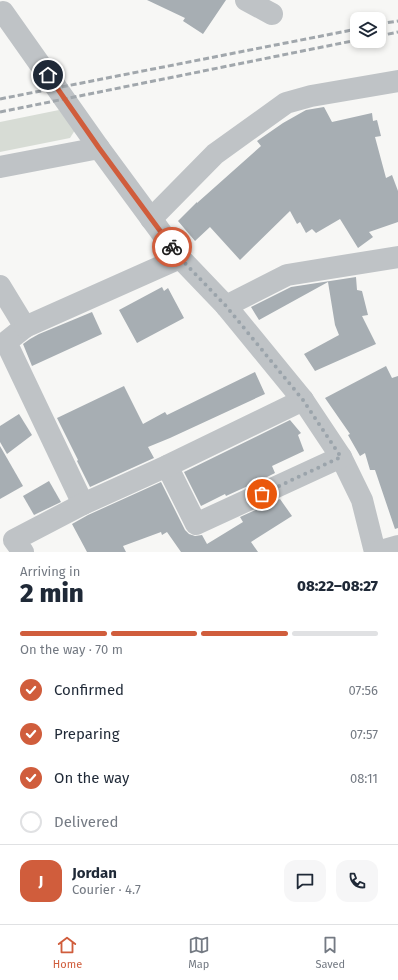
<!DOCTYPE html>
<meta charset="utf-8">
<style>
body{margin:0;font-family:"Fira Sans",sans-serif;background:#f6f6f7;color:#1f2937;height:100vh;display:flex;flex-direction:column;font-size:15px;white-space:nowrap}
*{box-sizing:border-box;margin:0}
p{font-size:13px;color:#747a83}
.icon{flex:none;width:22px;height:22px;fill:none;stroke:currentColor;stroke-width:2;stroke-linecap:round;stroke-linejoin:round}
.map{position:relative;height:552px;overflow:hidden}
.panel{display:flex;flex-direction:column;background:#fff;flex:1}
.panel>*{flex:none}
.fabs{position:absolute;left:350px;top:12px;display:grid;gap:8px}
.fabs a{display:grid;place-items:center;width:36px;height:36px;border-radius:8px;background:#fff;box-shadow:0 2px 6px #0003;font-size:20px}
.pin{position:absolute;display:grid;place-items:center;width:34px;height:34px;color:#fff;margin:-17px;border:2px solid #fff;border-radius:50%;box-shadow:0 1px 4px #0007}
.courier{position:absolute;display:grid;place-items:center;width:40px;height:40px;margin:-20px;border:3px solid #d05d3c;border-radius:50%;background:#fff;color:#222;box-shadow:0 1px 5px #0007}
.summary em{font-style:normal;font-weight:800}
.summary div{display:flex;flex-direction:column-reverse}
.summary{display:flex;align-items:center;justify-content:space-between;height:68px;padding:0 20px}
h1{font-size:26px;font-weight:800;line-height:30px}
.bar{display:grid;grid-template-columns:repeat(4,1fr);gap:6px 4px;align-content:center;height:48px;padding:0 20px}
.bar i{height:5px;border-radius:3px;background:#e0e1e3}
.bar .on{background:#d05d3c}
.bar p{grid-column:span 4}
.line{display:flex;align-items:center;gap:10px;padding:0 20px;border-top:1px solid #e0e1e3}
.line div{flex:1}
.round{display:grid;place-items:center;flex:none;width:42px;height:42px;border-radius:12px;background:#f6f6f7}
ol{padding:0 20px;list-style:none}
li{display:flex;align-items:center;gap:12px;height:44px}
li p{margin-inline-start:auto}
li .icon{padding:4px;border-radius:50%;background:#d05d3c;color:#fff;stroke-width:4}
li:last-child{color:#747a83}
li i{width:22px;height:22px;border:2px solid #e0e1e3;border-radius:50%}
.dock{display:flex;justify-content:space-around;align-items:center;height:56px;border-top:1px solid #e0e1e3;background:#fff;font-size:11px;color:#747a83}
.dock a{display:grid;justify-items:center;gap:2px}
.dock .on{color:#d05d3c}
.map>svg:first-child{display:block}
</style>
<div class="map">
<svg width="398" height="552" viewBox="0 0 398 552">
<rect width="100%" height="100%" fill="#f7f7f5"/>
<polygon fill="#d7dcd5" points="59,110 75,130 70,138 0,152 0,122"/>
<g fill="#a7aeb3">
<polygon points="147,0 226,0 203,34 183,21 185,18"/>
<polygon points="324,107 332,122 372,113 373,121 377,120 381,136 375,137 386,178 392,175 398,191 398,222 369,232 373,237 358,248 340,219 316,233 312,229 306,233 300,222 297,224 290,211 240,260 210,227 195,241 178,221 197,202 197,203 261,146 257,141 283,123 306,110"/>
<polygon points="356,277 357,290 362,291 368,315 362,316 376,344 315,371 304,354 339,335 335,325 328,282 259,320 251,307 291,287"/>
<polygon points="162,287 164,291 168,288 184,318 137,343 119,310"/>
<polygon points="92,312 102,334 32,366 23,344 30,339 39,334"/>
<polygon points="386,366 392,378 398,376 398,528 395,529 375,470 370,470 365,453 360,456 348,435 350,434 325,398"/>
<polygon points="255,372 265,394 170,438 148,447 154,458 90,487 77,461 78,460 57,418 124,386 143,424 165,412 167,415"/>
<polygon points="19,414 32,435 7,454 0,442 0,426"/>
<polygon points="290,420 301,433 298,435 304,451 272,466 275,473 265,478 226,496 225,494 201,506 184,472"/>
<polygon points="0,446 23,486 0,499"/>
<polygon points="49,481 61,502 34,515 23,496"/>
<polygon points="161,482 185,530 189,534 195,536 202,535 207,544 243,522 240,517 280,499 292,516 251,542 258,552 181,552 167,532 162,535 161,532 123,546 126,552 87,552 72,524 88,515"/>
</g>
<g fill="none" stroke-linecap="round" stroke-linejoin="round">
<g stroke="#bfc3c6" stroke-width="22">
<polyline points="246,0 272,14"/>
<polyline points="3,12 99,148"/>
<polyline points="0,167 99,148 180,258 226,306 303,400 341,457 362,500 375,552"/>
<polyline points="151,219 215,154 286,103 311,96 398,81"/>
<polyline points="0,286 25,327 6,342 83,504"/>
<polyline points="226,306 287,275 398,257"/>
<polyline points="25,327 180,258"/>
<polyline points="167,466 196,524 341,457"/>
<polyline points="23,552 14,540 83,504 167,466 303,400"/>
<polyline points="377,552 398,546"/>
</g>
<g stroke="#a1a7ac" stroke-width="3" stroke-dasharray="6 3" stroke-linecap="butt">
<polyline points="379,24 398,21"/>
<polyline points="379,36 398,32"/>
<polyline points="0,99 357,29"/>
<polyline points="0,112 357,40"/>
</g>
</g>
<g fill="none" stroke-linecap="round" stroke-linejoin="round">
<polyline stroke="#9ba4ab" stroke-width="4" stroke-dasharray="0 7.2" points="172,247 180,258 226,306 303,400 341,457 262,494"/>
<polyline stroke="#d05d3c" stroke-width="5" points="48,75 99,148 172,247"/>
</g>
</svg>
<div class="fabs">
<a><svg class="icon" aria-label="layers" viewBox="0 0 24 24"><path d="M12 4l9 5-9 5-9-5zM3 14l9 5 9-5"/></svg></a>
</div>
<div class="pin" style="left:262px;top:494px;background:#ea580c"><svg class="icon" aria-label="bag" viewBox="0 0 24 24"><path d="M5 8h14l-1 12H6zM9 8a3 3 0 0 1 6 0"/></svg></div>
<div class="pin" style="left:48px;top:75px;background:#1f2937"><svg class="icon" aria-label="home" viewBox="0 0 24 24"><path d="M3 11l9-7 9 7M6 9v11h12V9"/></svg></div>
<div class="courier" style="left:172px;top:247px"><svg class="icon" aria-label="bike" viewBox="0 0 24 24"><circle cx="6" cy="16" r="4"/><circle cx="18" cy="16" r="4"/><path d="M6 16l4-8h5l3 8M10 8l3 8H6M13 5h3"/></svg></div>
</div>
<section class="panel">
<div class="summary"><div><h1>2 min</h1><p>Arriving in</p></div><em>08:22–08:27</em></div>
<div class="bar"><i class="on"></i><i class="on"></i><i class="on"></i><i></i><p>On the way · 70 m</p></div>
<ol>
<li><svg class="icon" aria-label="check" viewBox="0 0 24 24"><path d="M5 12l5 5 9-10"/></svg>Confirmed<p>07:56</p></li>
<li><svg class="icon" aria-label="check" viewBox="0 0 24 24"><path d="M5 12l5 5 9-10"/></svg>Preparing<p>07:57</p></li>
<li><svg class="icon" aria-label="check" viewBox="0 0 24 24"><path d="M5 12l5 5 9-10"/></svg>On the way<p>08:11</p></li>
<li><i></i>Delivered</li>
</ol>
<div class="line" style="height:72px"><b class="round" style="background:#d05d3c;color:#fff">J</b><div><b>Jordan</b><p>Courier · 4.7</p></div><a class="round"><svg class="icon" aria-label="chat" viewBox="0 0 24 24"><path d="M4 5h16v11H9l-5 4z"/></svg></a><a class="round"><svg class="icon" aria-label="phone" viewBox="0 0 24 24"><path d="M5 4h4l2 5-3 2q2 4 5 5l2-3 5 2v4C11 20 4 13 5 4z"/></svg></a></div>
</section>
<nav class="dock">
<a class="on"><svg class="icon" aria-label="home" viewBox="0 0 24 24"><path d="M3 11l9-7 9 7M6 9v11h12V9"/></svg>Home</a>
<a><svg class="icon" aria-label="map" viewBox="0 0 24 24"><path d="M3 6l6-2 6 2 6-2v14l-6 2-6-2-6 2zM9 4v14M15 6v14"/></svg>Map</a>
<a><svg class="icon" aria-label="saved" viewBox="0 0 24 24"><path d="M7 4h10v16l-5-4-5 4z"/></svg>Saved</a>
</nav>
